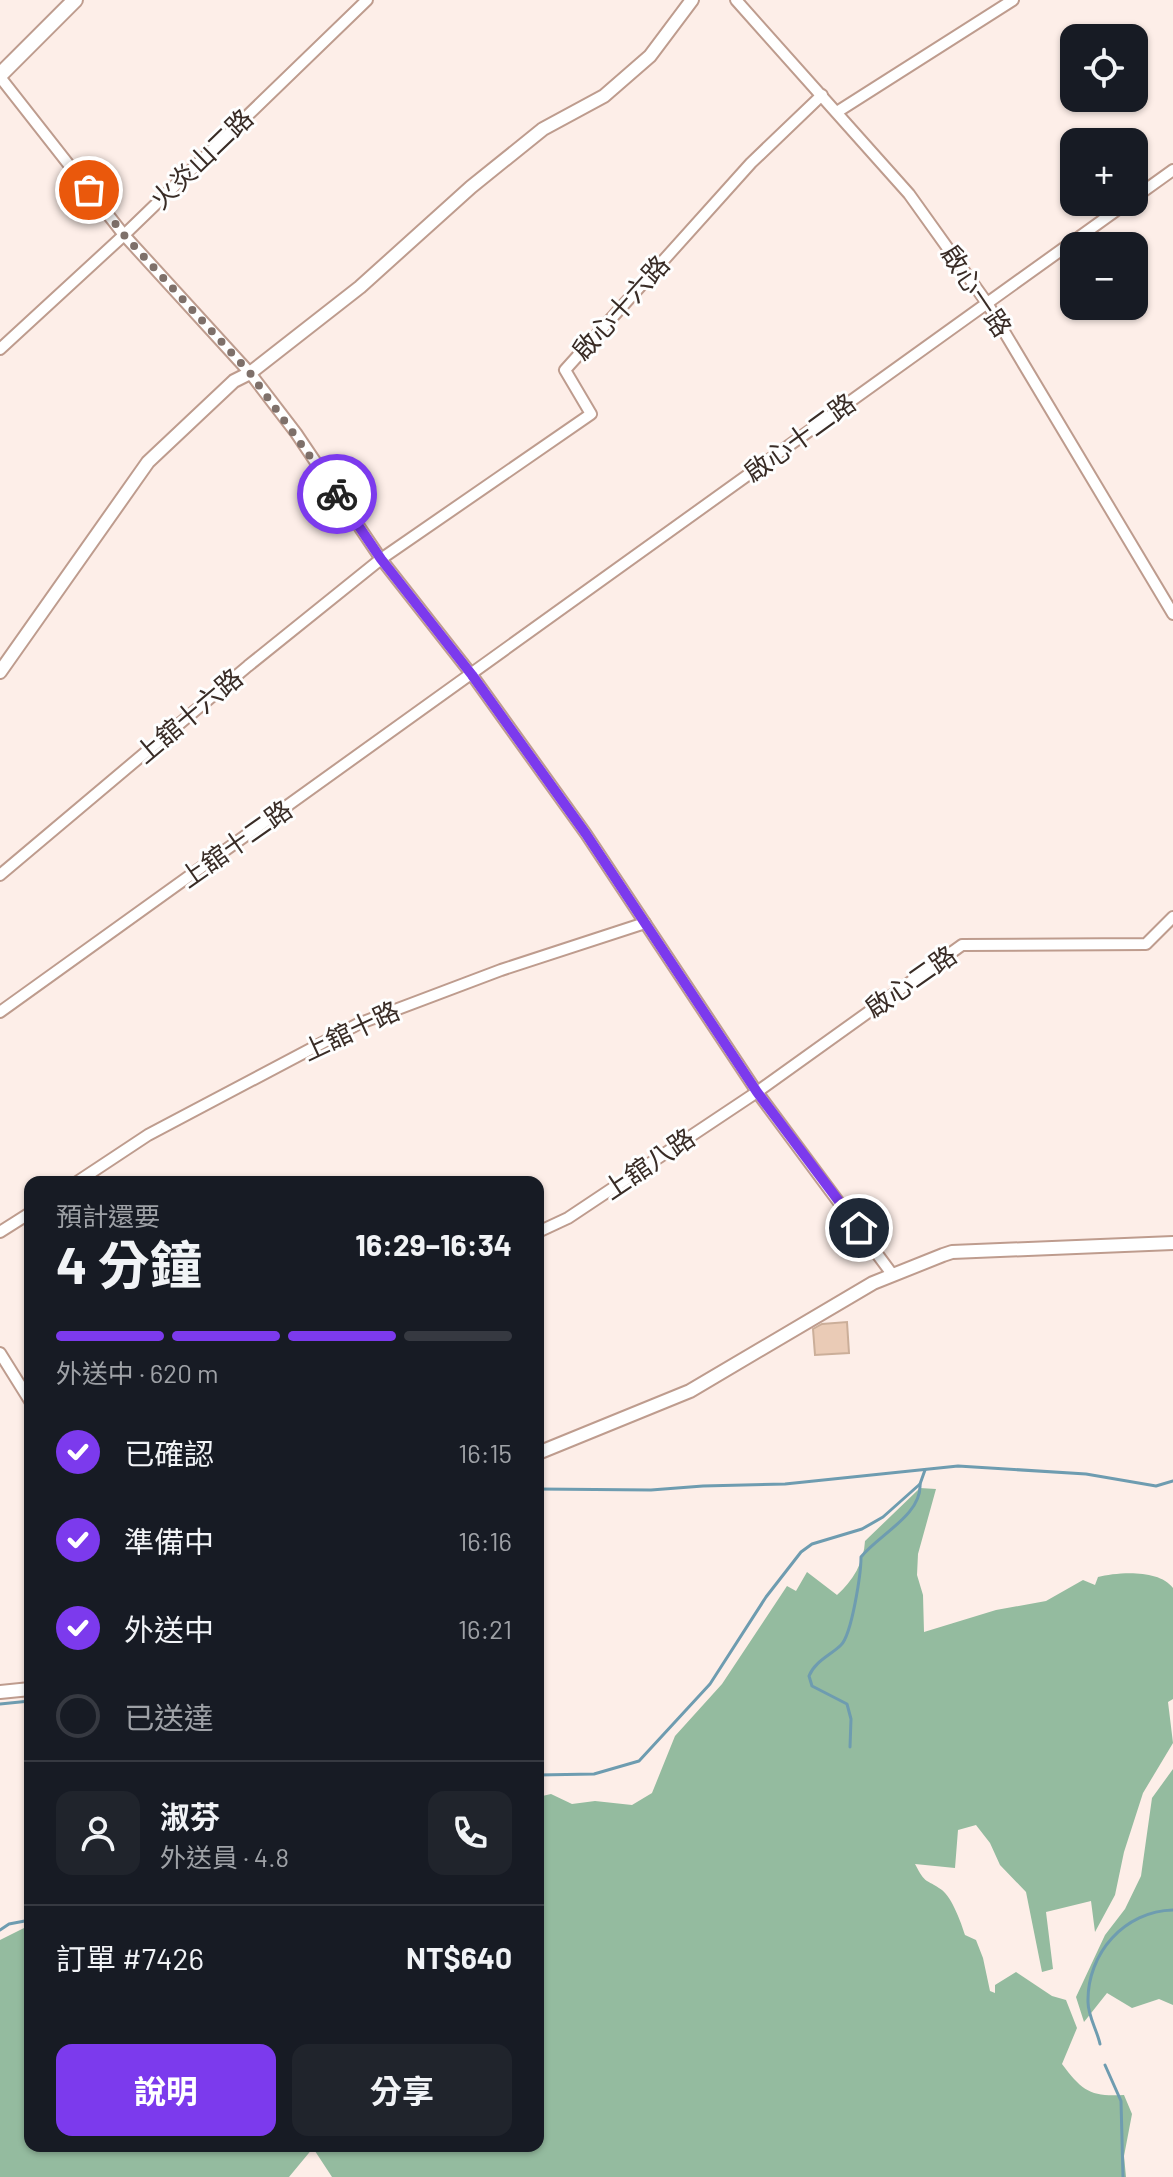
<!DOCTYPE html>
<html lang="zh-TW">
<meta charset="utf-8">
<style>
body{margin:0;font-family:Barlow,"Noto Sans TC",sans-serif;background:#20242c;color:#f1f3f6;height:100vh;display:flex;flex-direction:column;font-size:30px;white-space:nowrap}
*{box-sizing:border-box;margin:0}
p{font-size:26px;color:#9ea1a6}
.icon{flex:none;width:44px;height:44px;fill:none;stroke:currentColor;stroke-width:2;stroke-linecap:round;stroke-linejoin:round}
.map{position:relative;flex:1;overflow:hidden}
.side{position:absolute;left:24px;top:1176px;width:520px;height:976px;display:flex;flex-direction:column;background:#171b24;border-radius:16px;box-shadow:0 2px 6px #0004}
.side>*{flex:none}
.tools{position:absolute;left:1060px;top:24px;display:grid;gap:16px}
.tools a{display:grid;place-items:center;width:88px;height:88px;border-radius:16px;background:#171b24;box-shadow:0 2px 6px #0004;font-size:40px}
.pin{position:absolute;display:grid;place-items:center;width:68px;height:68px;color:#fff;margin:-34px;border:4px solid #fff;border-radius:50%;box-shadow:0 2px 8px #0007}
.courier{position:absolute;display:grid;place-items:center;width:80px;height:80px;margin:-40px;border:6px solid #7c3aed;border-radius:50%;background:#fff;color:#222;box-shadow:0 2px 10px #0007}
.headline em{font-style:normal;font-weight:700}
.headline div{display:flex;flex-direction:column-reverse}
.headline{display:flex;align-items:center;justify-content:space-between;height:136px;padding:0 32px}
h1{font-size:52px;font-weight:700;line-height:60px}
.bar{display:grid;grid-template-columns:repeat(4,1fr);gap:12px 8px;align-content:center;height:96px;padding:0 32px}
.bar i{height:10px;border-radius:6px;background:#363941}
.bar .selected{background:#7c3aed}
.bar p{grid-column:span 4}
.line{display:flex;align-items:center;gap:20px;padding:0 32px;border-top:2px solid #363941}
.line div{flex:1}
.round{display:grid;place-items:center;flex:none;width:84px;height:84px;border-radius:16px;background:#20242c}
ol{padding:0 32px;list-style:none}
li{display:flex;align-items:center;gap:24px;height:88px}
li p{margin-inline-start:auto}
li .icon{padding:8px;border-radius:50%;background:#7c3aed;color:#fff;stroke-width:4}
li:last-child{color:#9ea1a6}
li i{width:44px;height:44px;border:4px solid #363941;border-radius:50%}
.cta{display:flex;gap:16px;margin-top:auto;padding:16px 32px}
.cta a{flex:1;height:92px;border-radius:16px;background:#7c3aed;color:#fff;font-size:32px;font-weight:700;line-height:92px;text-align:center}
.cta a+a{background:#20242c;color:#f1f3f6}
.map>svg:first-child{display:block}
</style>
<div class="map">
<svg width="1173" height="2177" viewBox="0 0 1173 2177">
<rect width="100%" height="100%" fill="#fdeee8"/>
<g fill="#94bb9f">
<path d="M920 1488 936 1489 918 1554 917 1575 923 1595 924 1632 996 1610 1046 1601 1083 1580 1095 1585 1098 1577C1118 1572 1159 1569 1173 1588V1699L1168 1702 1173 1743 1143 1793 1124 1852 1115 1895 1095 1932 1091 1901 1046 1912 1053 1969 1042 1972 1026 1892 1000 1865 990 1843 976 1825 958 1830 955 1868 915 1864C926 1885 925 1878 942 1890 952 1898 961 1922 965 1935L976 1940 983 1958 990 1991 995 1993V1985L1016 1972 1052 1996 1066 2000 1077 2028 1062 2064C1082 2091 1091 2097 1124 2095L1132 2114 1124 2156 1126 2177H332L313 2148 289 2177H0V1940L30 1925V2146H538V1797L551 1794 572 1804 595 1801 632 1805 652 1793 675 1736 722 1684 787 1586 796 1591 807 1572 837 1595C853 1581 864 1562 865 1541Z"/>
<polygon points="1173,1769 1173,2005 1159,1999 1132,2008 1107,1993 1084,2022 1076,1997 1105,1935 1125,1909 1141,1876 1152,1798"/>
</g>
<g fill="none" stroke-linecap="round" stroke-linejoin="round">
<g stroke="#6e9cb0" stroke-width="3">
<polyline points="538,1489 651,1490 703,1486 785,1484 958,1466 1086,1474 1156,1486 1173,1481"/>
<polyline points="0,1704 30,1701"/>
<path d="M850 1747 851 1719 847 1704 812 1686 809 1676C815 1661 831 1655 841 1645 852 1634 861 1573 861 1557 878 1535 922 1515 920 1484"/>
<polyline points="538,1775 594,1774 639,1761 710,1684 766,1597 801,1552 812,1544 862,1529 883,1517 920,1484 925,1470"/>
<polyline points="0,1930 9,1924 30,1920"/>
<path d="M1100 2044C1097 2030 1088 2016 1088 2002 1087 1953 1125 1911 1173 1910"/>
<polyline points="1105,2065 1121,2101 1123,2177"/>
</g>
</g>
<polygon fill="#eacbb6" stroke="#cbae99" stroke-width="2" points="847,1322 849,1353 815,1355 813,1329 822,1324"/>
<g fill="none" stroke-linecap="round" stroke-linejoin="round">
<defs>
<g id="minor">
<polyline points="736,0 909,194 987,303 1173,614"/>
<polyline points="0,77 124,235 250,373 296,433 381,559 472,675 586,834 757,1092 892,1274"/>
<polyline points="837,112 1013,0"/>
<polyline points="1134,198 1173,170"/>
<polyline points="0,349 124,235 367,0"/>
<polyline points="0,875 248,666 381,559 591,414 565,370 751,163 822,95"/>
<polyline points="0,1012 1128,202"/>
<polyline points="77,1182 148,1135 358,1024 501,970 645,923"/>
<polyline points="0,1232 30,1213"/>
<polyline points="538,1232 568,1218 757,1092 962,945 1146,944 1173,917"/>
<polyline points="0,1353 30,1401"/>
</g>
<g id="tertiary">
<polyline points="0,672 148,462 234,381 250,373 360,287 471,187 543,129 604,96 650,56 692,0"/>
<polyline points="538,1453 690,1391 873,1283 943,1255 952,1252 1173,1243"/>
<polyline points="0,1692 30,1689"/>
</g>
<polyline id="secondary" points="0,75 75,0"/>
</defs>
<use href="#minor" stroke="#be9c8e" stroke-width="14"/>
<use href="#tertiary" stroke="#be9c8e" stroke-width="16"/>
<use href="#secondary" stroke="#be9c8e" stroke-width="18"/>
<use href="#minor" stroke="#fff" stroke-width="10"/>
<use href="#tertiary" stroke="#fff" stroke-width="12"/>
<use href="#secondary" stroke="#fff" stroke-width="14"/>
</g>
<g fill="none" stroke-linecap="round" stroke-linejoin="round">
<polyline stroke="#7e706a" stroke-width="8" stroke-dasharray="0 14.4" points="89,190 124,235 250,373 337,494"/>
<polyline stroke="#7c3aed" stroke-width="10" points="337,494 381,559 472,675 586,834 757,1092 859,1228"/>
</g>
<g text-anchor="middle" stroke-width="6" stroke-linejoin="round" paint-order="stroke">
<g font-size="26" fill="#392c26" stroke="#fefefe">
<text transform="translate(202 159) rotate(-44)" y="9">火炎山二路</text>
<text transform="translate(976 291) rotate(56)" y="9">啟心一路</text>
<text transform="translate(621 308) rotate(-48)" y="9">啟心十六路</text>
<text transform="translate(800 438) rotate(-36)" y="9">啟心十二路</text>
<text transform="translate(189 716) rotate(-40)" y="9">上舘十六路</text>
<text transform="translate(236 844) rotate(-35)" y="9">上舘十二路</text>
<text transform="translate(911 982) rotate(-35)" y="9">啟心二路</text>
<text transform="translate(351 1031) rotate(-25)" y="9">上舘十路</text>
<text transform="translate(649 1164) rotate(-34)" y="9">上舘八路</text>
</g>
</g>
</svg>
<div class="tools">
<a><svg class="icon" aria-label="locate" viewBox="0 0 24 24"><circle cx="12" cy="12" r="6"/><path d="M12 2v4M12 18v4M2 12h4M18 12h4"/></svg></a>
<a>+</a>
<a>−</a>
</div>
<div class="pin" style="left:89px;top:190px;background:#ea580c"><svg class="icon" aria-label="bag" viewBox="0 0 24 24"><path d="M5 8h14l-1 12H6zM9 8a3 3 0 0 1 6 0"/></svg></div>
<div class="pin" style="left:859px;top:1228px;background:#1f2937"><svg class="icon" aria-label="home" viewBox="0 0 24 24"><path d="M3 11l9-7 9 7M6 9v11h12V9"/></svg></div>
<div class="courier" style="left:337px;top:494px"><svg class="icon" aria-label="bike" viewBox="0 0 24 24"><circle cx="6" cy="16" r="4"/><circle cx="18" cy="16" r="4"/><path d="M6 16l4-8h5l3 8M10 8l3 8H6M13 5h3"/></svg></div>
<section class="side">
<div class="headline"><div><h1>4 分鐘</h1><p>預計還要</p></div><em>16:29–16:34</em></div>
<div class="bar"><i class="selected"></i><i class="selected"></i><i class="selected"></i><i></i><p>外送中 · 620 m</p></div>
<ol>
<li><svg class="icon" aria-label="check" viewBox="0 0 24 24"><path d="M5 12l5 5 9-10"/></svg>已確認<p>16:15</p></li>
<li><svg class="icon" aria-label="check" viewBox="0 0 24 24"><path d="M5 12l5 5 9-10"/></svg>準備中<p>16:16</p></li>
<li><svg class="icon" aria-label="check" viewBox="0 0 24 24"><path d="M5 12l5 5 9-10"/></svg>外送中<p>16:21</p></li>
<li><i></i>已送達</li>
</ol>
<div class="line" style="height:144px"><a class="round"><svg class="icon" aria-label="person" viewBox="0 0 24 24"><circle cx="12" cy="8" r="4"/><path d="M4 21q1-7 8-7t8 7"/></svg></a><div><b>淑芬</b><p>外送員 · 4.8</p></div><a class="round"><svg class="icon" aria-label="phone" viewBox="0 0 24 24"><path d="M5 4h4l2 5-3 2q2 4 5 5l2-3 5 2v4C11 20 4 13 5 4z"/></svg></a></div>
<div class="line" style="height:104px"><div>訂單 #7426</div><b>NT$640</b></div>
<div class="cta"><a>說明</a><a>分享</a></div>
</section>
</div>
